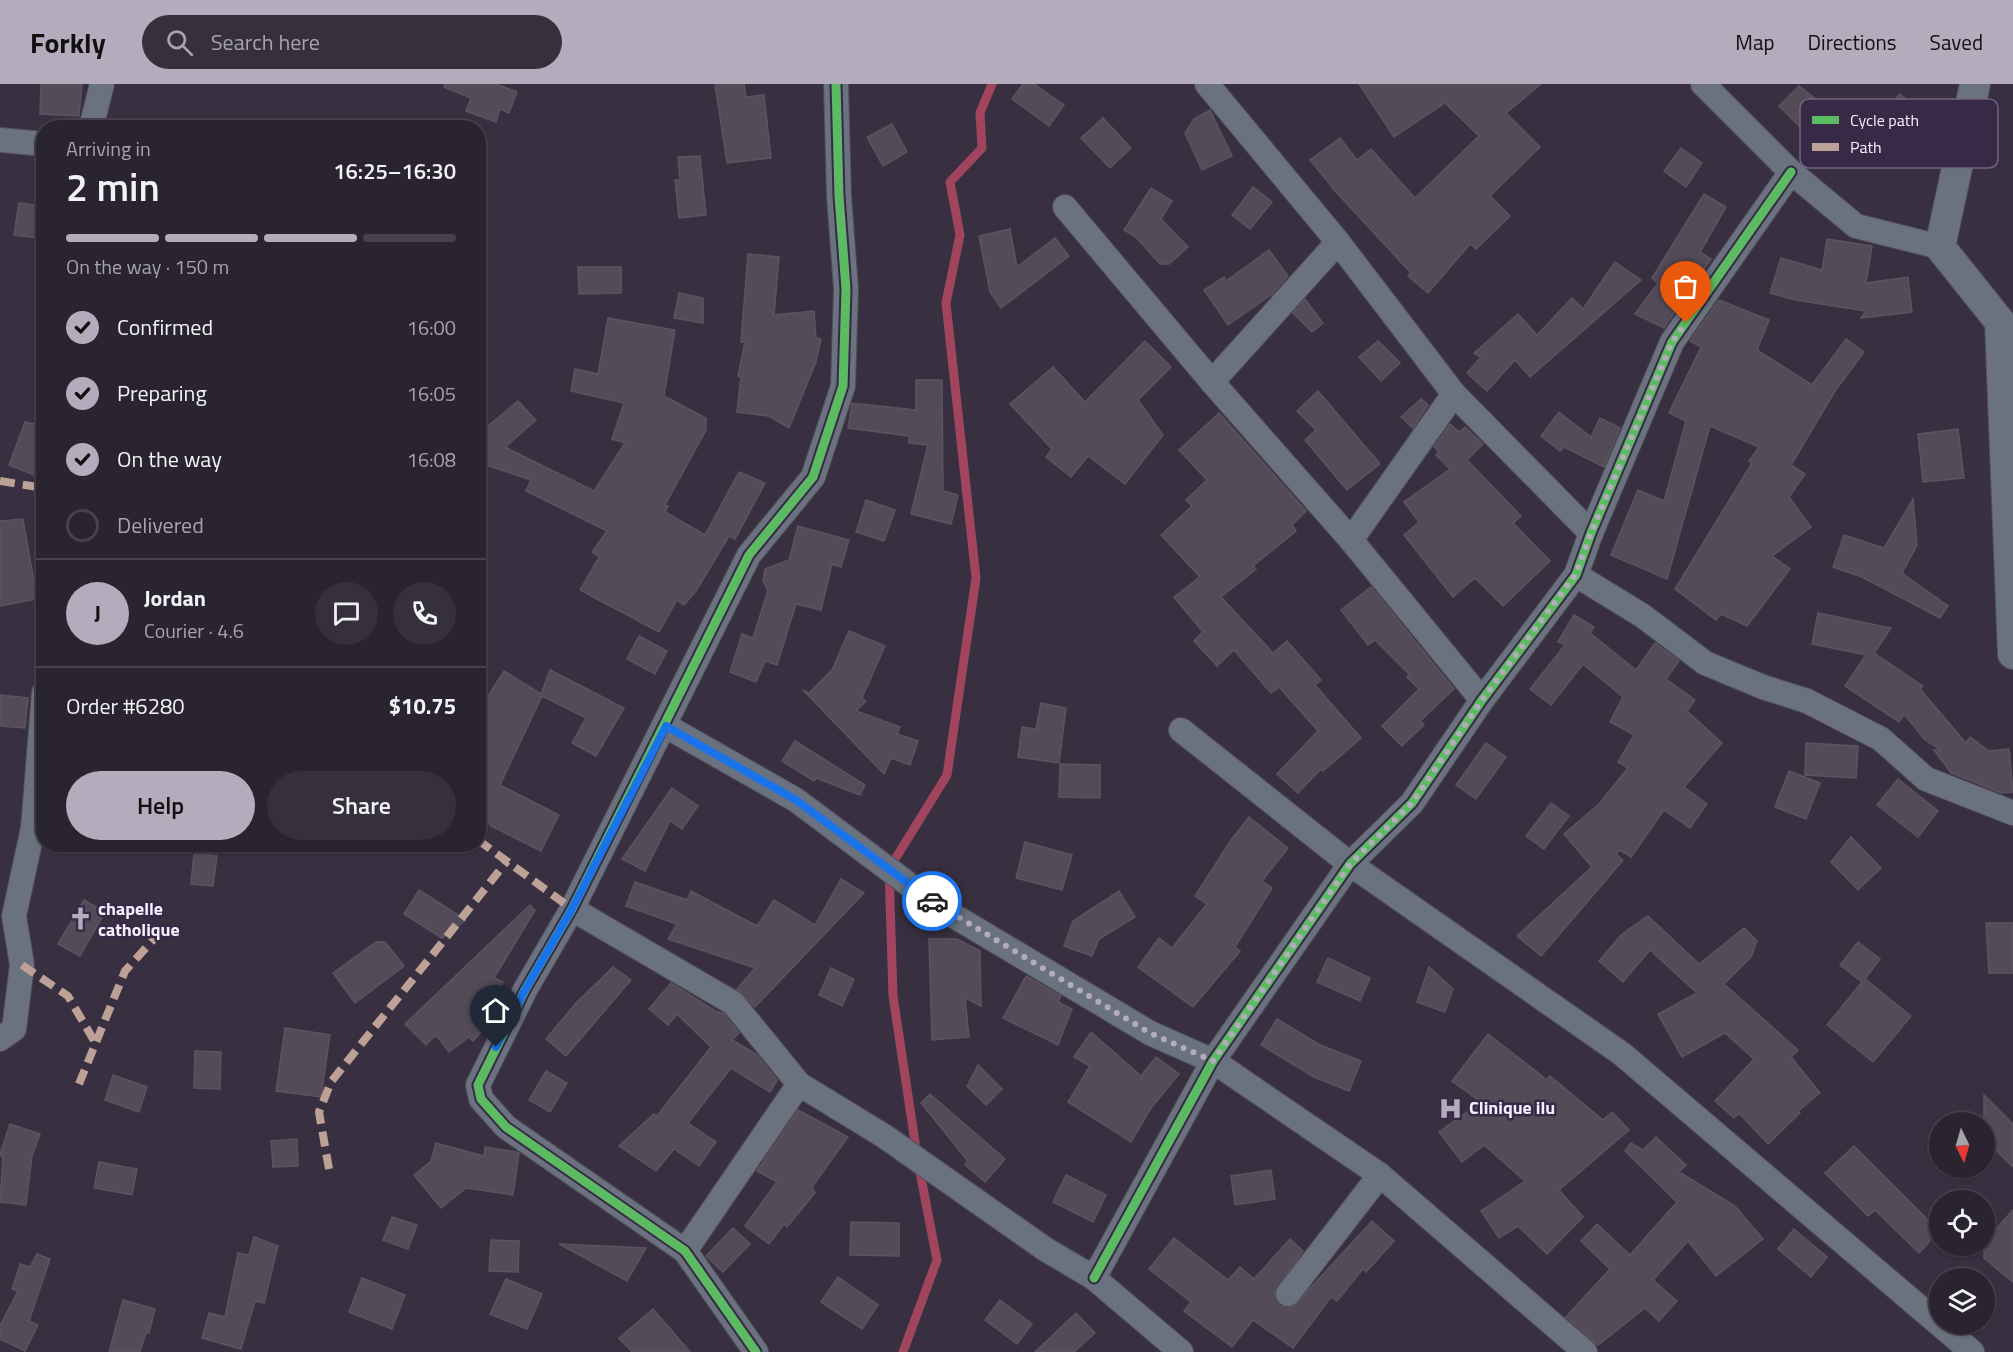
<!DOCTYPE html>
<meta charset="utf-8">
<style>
body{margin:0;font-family:"Titillium Web",sans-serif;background:#36303c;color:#f1f3f6;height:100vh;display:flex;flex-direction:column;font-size:22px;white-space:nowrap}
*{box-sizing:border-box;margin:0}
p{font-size:20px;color:#a5a4ab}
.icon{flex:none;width:33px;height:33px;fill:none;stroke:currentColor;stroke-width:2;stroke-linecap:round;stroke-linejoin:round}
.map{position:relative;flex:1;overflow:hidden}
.side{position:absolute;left:36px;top:36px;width:450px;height:732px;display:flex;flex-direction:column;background:#2a2430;border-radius:24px;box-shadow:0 2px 4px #0004,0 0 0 2px #46414c}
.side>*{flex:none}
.needle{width:39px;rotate:175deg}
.tools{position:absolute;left:1929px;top:1028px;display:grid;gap:12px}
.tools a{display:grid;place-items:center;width:66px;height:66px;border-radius:50%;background:#2a2430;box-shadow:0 2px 4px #0004,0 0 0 2px #46414c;font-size:30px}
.pin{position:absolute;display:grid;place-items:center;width:51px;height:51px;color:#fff;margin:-62px -26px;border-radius:50% 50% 50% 0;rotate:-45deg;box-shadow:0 0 6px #0007}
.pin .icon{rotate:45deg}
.courier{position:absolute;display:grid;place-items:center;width:60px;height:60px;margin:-30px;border:4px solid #1a73e8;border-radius:50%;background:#fff;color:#222;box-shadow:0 2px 8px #0007}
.overview em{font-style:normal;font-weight:600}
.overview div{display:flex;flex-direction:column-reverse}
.overview{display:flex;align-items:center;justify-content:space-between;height:102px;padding:0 30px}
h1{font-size:39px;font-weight:600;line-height:45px}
.bar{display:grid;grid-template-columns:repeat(4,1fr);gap:9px 6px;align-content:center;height:72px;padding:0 30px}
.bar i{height:8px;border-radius:4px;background:#46414c}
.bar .on{background:#b4acbc}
.bar p{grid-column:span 4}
.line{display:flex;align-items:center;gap:15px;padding:0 30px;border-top:2px solid #46414c}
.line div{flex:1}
.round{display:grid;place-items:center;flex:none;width:63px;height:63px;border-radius:32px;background:#36303c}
ol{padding:0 30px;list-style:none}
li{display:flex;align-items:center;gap:18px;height:66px}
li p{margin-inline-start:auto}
li .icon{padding:6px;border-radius:50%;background:#b4acbc;color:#111;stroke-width:4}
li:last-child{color:#a5a4ab}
li i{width:33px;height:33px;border:3px solid #46414c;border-radius:50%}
.action{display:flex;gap:12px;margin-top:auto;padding:12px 30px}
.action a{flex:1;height:69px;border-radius:36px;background:#b4acbc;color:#111;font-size:24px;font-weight:600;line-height:69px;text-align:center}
.action a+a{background:#36303c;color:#f1f3f6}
header{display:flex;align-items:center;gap:36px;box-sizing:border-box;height:84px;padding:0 30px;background:#b4acbc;color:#111}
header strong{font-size:28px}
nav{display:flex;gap:33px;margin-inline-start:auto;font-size:21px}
.search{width:420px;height:54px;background:#36303c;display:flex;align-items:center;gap:15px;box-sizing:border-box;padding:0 21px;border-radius:33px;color:#a5a4ab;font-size:22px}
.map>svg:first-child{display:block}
</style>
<header>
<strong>Forkly</strong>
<div class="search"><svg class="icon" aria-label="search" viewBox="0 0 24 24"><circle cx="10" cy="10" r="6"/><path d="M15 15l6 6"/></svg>Search here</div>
<nav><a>Map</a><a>Directions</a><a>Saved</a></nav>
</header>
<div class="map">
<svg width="2013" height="1268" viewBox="0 0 2013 1268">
<rect width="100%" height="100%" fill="#383040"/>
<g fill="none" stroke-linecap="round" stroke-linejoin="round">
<polyline stroke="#a0455d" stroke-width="9" points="903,1268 937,1176 918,1078 893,912 889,785 947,691 976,494 946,219 960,151 950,98 982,64 980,29 992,0"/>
</g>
<g fill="#544b58" stroke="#5d5360" stroke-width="1.5">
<polygon points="41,0 82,0 79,32 40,30"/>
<polygon points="445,0 496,0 517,8 509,29 500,25 496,38 466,27 471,14 444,3"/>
<polygon points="715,0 744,0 746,13 764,11 771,74 727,79"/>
<polygon points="1023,0 1034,0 1064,21 1049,42 1012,15"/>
<polygon points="1359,0 1541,0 1506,29 1540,63 1490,112 1510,132 1476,165 1470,160 1428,209 1408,192 1411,189 1336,108 1310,76 1340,54 1357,76 1371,65 1415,114 1479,52 1445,19 1394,53"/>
<polygon points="1799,2 1846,38 1827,64 1806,49 1779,22"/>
<polygon points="1900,10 1938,41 1905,80 1867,49"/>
<polygon points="1210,26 1232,72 1202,86 1185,49 1194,35"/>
<polygon points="1103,34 1131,64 1110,84 1081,54"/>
<polygon points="892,40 907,68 883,82 867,53"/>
<polygon points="1681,64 1702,79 1686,103 1664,87"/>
<polygon points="700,72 706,131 679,134 675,96 680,96 678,73"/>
<polygon points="1253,103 1272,118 1250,145 1232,131"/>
<polygon points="1151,104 1172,117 1161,135 1188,163 1169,180 1160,180 1136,153 1124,146"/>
<polygon points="1704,110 1726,123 1700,168 1711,175 1664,244 1635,230 1658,199 1652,194"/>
<polygon points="19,119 41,122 37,154 14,151"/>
<polygon points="1010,145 1017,183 1055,154 1069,172 1001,224 990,208 979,152"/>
<polygon points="1827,155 1872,162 1866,199 1908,193 1912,228 1861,234 1866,227 1795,216 1770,209 1781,174 1822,186"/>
<polygon points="1269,166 1288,192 1272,210 1228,241 1204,206 1224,193 1226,197"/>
<polygon points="748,170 779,173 774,231 814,227 816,254 821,255 816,278 789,344 769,332 737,328 741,293 738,292 745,258 741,258"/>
<polygon points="1615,178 1641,196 1530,293 1515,276 1487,307 1467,289 1481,273 1474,269 1518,230 1537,251 1572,214 1583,225"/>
<polygon points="578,183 621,183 621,209 579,210"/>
<polygon points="679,209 703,214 703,239 674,234"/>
<polygon points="1305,215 1323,239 1312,248 1293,229"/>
<polygon points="1719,216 1769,236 1757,266 1812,301 1846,255 1864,268 1835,307 1791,381 1805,390 1789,413 1811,443 1772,472 1790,485 1747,542 1721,530 1716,536 1675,505 1752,379 1749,377 1759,363 1710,342 1667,495 1611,471 1638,406 1664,417 1686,337 1669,329 1701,263 1690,257"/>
<polygon points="608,234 675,246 664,312 706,334 706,346 665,421 668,422 665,428 705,451 739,388 765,399 735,455 729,452 696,507 684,521 677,516 659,548 580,506 599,473 592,468 607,447 526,407 531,396 486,381 478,387 478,350 518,317 536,336 505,363 594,407 625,359 612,355 624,319 571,307 575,285 598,290"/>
<polygon points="1145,257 1171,283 1138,316 1163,351 1125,400 1088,372 1071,393 1046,373 1052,365 1010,320 1053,283 1085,318"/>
<polygon points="1378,257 1400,279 1381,297 1359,273"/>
<polygon points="916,296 942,296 943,407 958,411 951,440 911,430 928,361 909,359 909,352 848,344 852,319 916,326"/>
<polygon points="1318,307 1380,380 1347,406 1305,356 1316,346 1297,327"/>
<polygon points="1421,315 1428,321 1413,344 1401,333"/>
<polygon points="1559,328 1591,353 1600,334 1620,344 1604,383 1564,363 1560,367 1541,352"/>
<polygon points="1219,329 1306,427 1292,441 1296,447 1253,482 1256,485 1221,513 1273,569 1287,557 1321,596 1315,601 1361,654 1323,687 1321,685 1298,709 1277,690 1318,647 1279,603 1271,609 1234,566 1217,582 1194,557 1203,548 1174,513 1200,493 1161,451 1192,422 1186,416 1207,396 1179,366"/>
<polygon points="25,338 44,342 44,373 37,392 9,381"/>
<polygon points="1450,340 1459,348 1465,343 1483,360 1467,376 1521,432 1513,439 1550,477 1503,522 1475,494 1453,513 1404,451 1419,438 1404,418 1450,385 1436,371 1439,368 1434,363"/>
<polygon points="1958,345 1964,394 1923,398 1918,350"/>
<polygon points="1913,415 1917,461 1902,489 1948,522 1940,534 1862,493 1833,483 1844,451 1884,464"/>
<polygon points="866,416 895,426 884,457 856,448"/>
<polygon points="23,435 37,515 0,522 0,437"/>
<polygon points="798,442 849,456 841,483 832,480 821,526 796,520 777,581 765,577 756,598 730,588 742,550 753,554 768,506 763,497 765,485 789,476"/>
<polygon points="1371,503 1454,605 1420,637 1424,641 1402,662 1382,642 1419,605 1407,593 1409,590 1375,556 1368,561 1341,526"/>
<polygon points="1818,529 1891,544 1874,569 1923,602 1920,605 1966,659 1970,653 1989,667 2009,665 2013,708 2001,709 1951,689 1934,666 1942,667 1924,655 1904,630 1899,638 1845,602 1866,571 1812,560"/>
<polygon points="1574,531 1594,543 1590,549 1636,586 1655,559 1679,577 1666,595 1695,616 1687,627 1722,659 1684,703 1707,720 1690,744 1664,726 1631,773 1620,766 1616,770 1623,776 1541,872 1517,852 1592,783 1564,750 1599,720 1628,684 1618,678 1634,651 1610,638 1623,613 1583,580 1551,621 1530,605 1565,561 1558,558"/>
<polygon points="849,547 885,562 862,614 866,617 856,627 900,643 897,650 918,657 910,681 891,674 884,690 803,606 809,609 832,586"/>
<polygon points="639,552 667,567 655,590 627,575"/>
<polygon points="550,586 624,624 596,672 572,659 586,634 542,612 500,701 559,731 541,767 491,742 485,735 478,748 478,628 504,587 541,610"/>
<polygon points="0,611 28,614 25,644 0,642"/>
<polygon points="1041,619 1066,624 1059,679 1018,673 1022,643 1036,645"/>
<polygon points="795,657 865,701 860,711 816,694 814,697 782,677"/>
<polygon points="1486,659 1506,673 1476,715 1456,701"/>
<polygon points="1806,659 1858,662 1856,694 1805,691"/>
<polygon points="1060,680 1100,681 1100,714 1059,713"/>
<polygon points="1789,687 1820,699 1806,735 1775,723"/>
<polygon points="1898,695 1938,727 1918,753 1877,721"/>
<polygon points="672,704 698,722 682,745 670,737 645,787 622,775"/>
<polygon points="1551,719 1569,732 1544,765 1526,752"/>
<polygon points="1249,733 1288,764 1262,797 1272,804 1235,863 1240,867 1193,923 1138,883 1159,854 1172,864 1207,820 1195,812 1231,756"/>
<polygon points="1851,753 1881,784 1858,806 1831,778"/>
<polygon points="1025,758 1072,771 1062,806 1016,794"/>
<polygon points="194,769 217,772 213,802 191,800"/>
<polygon points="841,795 864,809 755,923 737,905 755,884 668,855 677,840 626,822 635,798 687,816 691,807 757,842 774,816 815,841"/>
<polygon points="419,806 466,836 442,854 404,830"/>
<polygon points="1119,807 1135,833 1099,855 1092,872 1064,862 1073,837"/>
<polygon points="84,816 105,828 80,872 58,860"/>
<polygon points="530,821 535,826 494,894 503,898 490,926 496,932 473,957 469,953 449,968 436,951 426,961 405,940"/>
<polygon points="1648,832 1699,880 1744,844 1757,857 1751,873 1724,900 1798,966 1791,973 1820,1009 1798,1027 1800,1029 1768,1060 1739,1029 1734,1034 1715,1017 1754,975 1725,949 1682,973 1658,930 1697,909 1650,866 1623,898 1599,877 1622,850"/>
<polygon points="1986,839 2013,839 2013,889 1989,889"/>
<polygon points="929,855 957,855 980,867 981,922 965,914 969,953 932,956"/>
<polygon points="376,858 385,858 404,882 355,919 333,889"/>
<polygon points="1858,858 1880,875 1865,895 1911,932 1873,978 1827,941 1862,898 1840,881"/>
<polygon points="1328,874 1370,894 1360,917 1317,898"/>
<polygon points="613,883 631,896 566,972 546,955 576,919"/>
<polygon points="1429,883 1453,905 1445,928 1417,918"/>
<polygon points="831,884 854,895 842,922 819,911"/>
<polygon points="1026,892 1061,912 1058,918 1072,925 1058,961 1003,934"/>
<polygon points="671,899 715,927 724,930 739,949 732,956 756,970 777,996 770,1008 731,984 688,1039 716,1058 699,1082 674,1065 656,1087 619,1062 654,1030 657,1032 711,963 677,930 668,941 649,925"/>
<polygon points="1277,935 1320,961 1361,977 1349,1007 1314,993 1261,961"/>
<polygon points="285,944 330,951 321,1013 276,1007"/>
<polygon points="1091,948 1141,992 1156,973 1179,990 1151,1024 1131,1058 1068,1018 1090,982 1074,973"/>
<polygon points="1488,950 1542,992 1539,996 1543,993 1546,996 1550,992 1603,1036 1612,1028 1629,1046 1559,1106 1583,1133 1547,1170 1518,1142 1499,1154 1481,1127 1525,1097 1484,1061 1462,1078 1439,1048 1481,1018 1452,997"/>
<polygon points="195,967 221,968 220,1005 194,1004"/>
<polygon points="978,981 1002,1005 986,1021 967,1002"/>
<polygon points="546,987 567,999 550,1028 529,1016"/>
<polygon points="113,991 147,1003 139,1028 105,1016"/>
<polygon points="930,1010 1005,1075 985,1098 965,1081 968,1077 921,1019"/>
<polygon points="1984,1011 2013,1040 2013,1083 1984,1055"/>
<polygon points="798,1026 848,1053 812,1103 815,1109 787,1143 784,1140 769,1160 745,1142 777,1098 757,1087"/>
<polygon points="10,1040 40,1050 32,1072 26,1121 0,1118 3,1074 0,1070"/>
<polygon points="1656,1053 1686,1081 1679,1088 1735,1122 1763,1155 1716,1192 1688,1157 1653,1196 1677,1217 1659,1237 1645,1224 1598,1261 1566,1233 1610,1185 1581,1157 1597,1140 1630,1171 1677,1118 1625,1067 1631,1059 1643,1066"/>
<polygon points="297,1055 298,1082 273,1083 271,1057"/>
<polygon points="436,1059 484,1072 485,1063 516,1068 519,1069 513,1111 466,1104 441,1124 414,1091 431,1077"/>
<polygon points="1854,1062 1939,1147 1919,1169 1875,1126 1868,1132 1825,1089"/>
<polygon points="99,1078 137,1085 132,1111 94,1104"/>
<polygon points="1271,1086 1275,1115 1235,1121 1231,1092"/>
<polygon points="1066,1091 1106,1111 1093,1138 1053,1118"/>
<polygon points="2013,1126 2013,1198 1984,1174 1984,1159"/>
<polygon points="392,1133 417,1141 408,1165 383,1156"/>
<polygon points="1372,1137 1394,1157 1366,1188 1363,1185 1337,1217 1331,1213 1293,1264 1253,1236 1232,1263 1184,1227 1191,1218 1149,1185 1174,1154 1228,1196 1240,1183 1254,1195 1290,1155 1303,1167 1274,1209 1280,1222 1293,1223"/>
<polygon points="851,1138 899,1139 899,1172 850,1171"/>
<polygon points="733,1144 750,1160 723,1188 706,1172"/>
<polygon points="1794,1145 1827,1173 1811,1193 1778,1165"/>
<polygon points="254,1153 278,1162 264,1219 255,1217 241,1265 202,1254 209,1229 225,1233 238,1169 249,1171"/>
<polygon points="491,1156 519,1157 518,1188 489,1187"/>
<polygon points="559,1160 646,1164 627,1197"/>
<polygon points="37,1170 50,1175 29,1237 38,1241 25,1267 0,1255 0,1242 18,1207 12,1205 20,1180 30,1183"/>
<polygon points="838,1193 878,1221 862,1245 821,1218"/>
<polygon points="362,1194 405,1211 392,1245 349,1228"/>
<polygon points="506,1195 542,1210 527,1245 490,1230"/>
<polygon points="123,1216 155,1225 149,1249 146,1249 140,1268 109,1268"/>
<polygon points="1000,1216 1032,1240 1017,1260 985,1236"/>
<polygon points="653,1225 690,1268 632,1268 619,1254"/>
<polygon points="1076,1229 1095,1249 1074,1268 1035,1268"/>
</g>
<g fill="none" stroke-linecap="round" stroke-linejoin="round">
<defs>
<g id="minor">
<polyline points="1207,0 1338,158 1454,310 1591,449"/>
<polyline points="1703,0 1791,88 1856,142 1940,163"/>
<polyline points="91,44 102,0"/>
<polyline points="0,56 44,60"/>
<polyline points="1065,123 1212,298 1351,456 1482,616"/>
<polyline points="1212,298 1338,158"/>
<polyline points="1351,456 1454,310"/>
<polyline points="1576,491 1643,532 1705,579 1763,603 1807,617 1881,655 1926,695 2013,729"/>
<polyline points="666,642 796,716 939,823 1150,949 1213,977 1380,1091 1585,1268"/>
<polyline points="1181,646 1350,780 1622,970 1972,1268"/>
<polyline points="572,825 733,919 799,1000 884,1052 1045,1165 1094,1194 1181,1268"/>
<polyline points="0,955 14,945 22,881 14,832 33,744 44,609"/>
<polyline points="685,1167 799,1000"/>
<polyline points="1094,1194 1213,977 1350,780 1412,719 1482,616 1576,491 1591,449 1672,258 1791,88"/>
<polyline points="1288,1210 1380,1091"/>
<polyline points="756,1268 685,1167 506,1043 481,1015 478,1001 525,906 572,825 749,471 813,393 843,302 846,205 839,112 836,0"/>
</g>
<polyline id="tertiary" points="1975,0 1940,163 2000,238 2013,570"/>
</defs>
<use href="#minor" stroke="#534c59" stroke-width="26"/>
<use href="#tertiary" stroke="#534c59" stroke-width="32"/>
<use href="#minor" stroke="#69727e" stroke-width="24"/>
<use href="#tertiary" stroke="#69727e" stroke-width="30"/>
<g stroke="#bda197" stroke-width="8" stroke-dasharray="15 8" stroke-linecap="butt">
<polyline points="0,397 44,404"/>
<polyline points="478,756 572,825"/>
<polyline points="22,881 68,912 96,960"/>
<polyline points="79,1000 125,887 163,845"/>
<polyline points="329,1085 319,1028 331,998 507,777"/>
</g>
<defs>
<g id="cycleway">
<polyline points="1094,1194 1213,977 1350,780 1412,719 1482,616 1576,491 1591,449 1672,258 1791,88"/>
<polyline points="756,1268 685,1167 506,1043 481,1015 478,1001 525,906 572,825 749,471 813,393 843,302 846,205 839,112 836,0"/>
</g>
</defs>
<use href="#cycleway" stroke="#382947" stroke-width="13"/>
<use href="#cycleway" stroke="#5cba63" stroke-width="9"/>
</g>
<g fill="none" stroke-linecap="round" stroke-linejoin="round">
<polyline stroke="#b4acbc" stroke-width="6" stroke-dasharray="0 10.8" points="932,817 1150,949 1213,977 1350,780 1412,719 1482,616 1576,490 1591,449 1672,258 1686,239"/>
<polyline stroke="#1a73e8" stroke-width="8" points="496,963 525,906 572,825 666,642 796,716 932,817"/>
</g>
<defs>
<symbol id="church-bare" viewBox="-9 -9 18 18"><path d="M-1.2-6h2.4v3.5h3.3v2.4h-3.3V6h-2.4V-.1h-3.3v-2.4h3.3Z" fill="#b4acbc" stroke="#382947" stroke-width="2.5" paint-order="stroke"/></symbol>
<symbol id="hospital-bare" viewBox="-9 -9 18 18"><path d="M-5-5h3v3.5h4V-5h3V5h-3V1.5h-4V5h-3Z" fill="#b4acbc" stroke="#382947" stroke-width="2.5" paint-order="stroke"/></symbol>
</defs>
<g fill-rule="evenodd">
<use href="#church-bare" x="64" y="818" width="33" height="33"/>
<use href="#hospital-bare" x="1434" y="1008" width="33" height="33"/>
</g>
<g text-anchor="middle" stroke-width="5" stroke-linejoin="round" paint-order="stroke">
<g font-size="18" font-weight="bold" fill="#f6effe" stroke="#382947" text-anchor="start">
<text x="98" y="831">chapelle<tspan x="98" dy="21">catholique</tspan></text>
<text x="1469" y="1030">Clinique ilu</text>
</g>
</g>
<rect x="1800" y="15" width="198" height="69" rx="9" fill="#382947" stroke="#71647e" stroke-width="1.5"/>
<rect x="1812" y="32" width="27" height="8" fill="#5cba63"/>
<rect x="1812" y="59" width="27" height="8" fill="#bda197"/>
<g font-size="16" fill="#f6effe">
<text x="1850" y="42">Cycle path</text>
<text x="1850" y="69">Path</text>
</g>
</svg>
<div class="tools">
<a><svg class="needle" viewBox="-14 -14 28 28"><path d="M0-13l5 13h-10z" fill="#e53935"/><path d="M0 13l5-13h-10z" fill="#a5a4ab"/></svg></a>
<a><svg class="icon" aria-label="locate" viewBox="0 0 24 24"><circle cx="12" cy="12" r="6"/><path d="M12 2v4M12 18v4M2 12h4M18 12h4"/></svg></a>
<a><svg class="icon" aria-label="layers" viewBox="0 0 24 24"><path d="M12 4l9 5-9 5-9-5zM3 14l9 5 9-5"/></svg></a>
</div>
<div class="pin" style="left:1686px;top:239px;background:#ea580c"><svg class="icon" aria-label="bag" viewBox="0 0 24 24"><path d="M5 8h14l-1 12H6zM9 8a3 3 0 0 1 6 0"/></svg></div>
<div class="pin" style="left:496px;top:963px;background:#1f2937"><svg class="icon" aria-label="home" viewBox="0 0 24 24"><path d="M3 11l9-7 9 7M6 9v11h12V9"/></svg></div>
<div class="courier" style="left:932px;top:817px"><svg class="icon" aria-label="car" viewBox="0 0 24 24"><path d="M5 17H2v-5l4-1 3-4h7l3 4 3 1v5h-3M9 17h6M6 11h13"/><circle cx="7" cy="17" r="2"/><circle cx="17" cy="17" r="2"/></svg></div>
<section class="side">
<div class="overview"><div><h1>2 min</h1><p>Arriving in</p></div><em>16:25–16:30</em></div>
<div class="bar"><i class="on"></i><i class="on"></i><i class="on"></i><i></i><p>On the way · 150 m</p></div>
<ol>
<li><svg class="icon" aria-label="check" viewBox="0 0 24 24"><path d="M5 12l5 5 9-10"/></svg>Confirmed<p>16:00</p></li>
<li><svg class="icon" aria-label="check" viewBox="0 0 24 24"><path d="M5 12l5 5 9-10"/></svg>Preparing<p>16:05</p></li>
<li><svg class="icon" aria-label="check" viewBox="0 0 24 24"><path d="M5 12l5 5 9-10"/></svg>On the way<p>16:08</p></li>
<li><i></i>Delivered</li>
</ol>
<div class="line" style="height:108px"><b class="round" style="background:#b4acbc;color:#111">J</b><div><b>Jordan</b><p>Courier · 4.6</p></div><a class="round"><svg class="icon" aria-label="chat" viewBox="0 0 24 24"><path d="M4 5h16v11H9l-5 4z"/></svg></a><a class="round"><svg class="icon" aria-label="phone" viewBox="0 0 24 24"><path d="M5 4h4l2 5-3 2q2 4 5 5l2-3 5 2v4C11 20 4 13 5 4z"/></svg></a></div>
<div class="line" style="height:78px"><div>Order #6280</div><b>$10.75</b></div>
<div class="action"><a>Help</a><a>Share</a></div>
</section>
</div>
